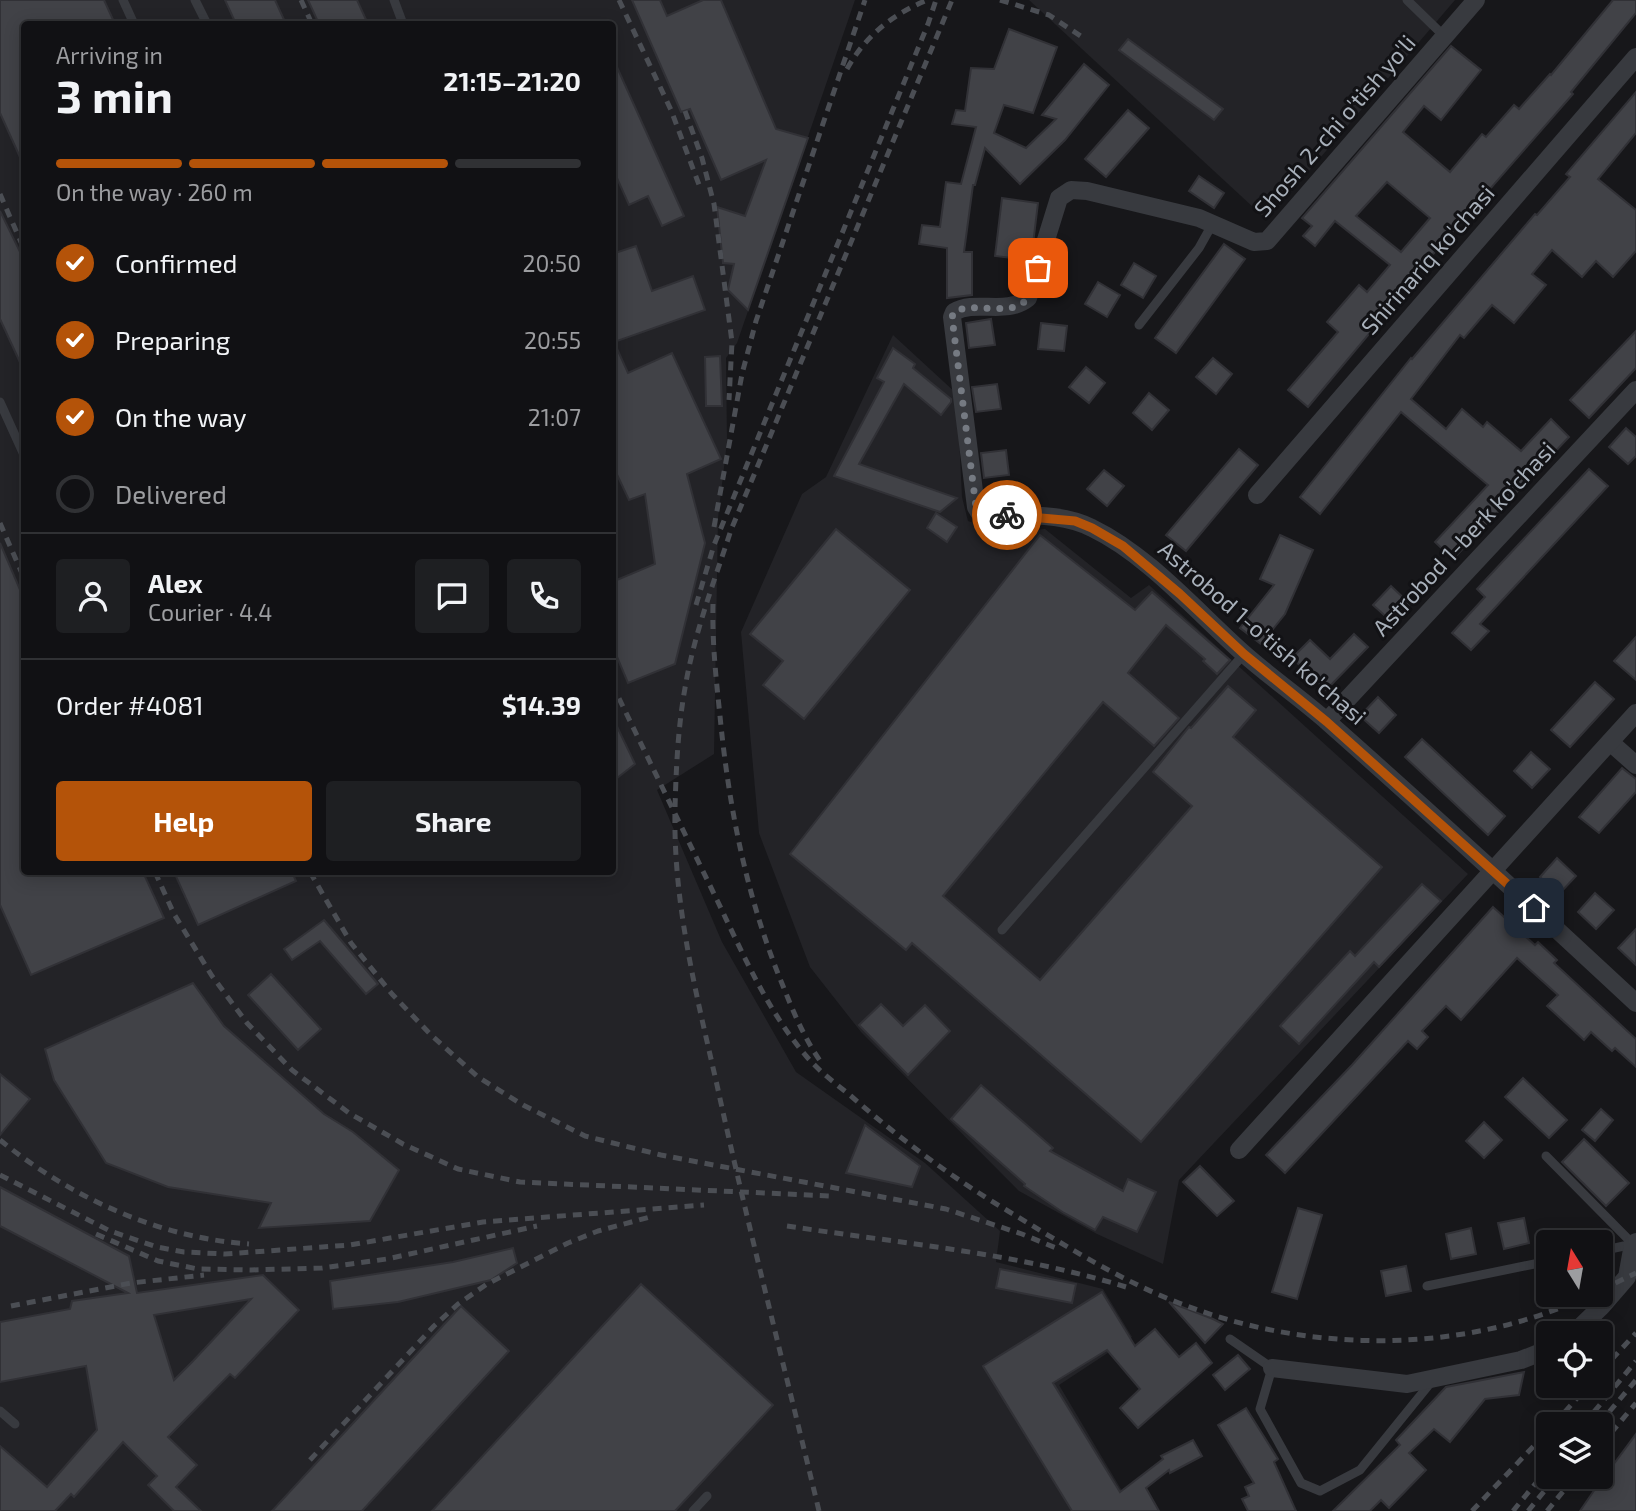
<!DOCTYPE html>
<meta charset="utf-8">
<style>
body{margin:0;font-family:"Exo 2",sans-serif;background:#1e1f22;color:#f1f3f6;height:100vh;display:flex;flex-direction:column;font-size:26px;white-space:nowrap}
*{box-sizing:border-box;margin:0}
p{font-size:23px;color:#9c9da0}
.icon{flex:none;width:38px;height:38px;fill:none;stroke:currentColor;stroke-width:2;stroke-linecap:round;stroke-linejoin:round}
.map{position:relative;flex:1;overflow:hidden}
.drawer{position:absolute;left:21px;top:21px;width:595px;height:854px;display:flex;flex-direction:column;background:#111114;border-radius:7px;box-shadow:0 4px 18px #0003,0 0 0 2px #303134}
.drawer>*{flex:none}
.needle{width:46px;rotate:349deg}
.controls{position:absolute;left:1536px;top:1230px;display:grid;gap:14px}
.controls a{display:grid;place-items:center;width:77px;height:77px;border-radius:7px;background:#111114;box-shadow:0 4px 18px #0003,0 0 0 2px #303134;font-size:35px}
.pin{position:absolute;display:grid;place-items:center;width:60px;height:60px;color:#fff;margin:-30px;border-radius:14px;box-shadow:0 4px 10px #0006}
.courier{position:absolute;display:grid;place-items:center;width:70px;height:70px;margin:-35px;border:5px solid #b45309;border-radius:50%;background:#fff;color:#222;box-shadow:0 2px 9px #0007}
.headline em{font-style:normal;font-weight:700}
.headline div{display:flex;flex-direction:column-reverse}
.headline{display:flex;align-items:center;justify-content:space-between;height:119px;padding:0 35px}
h1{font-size:46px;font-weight:700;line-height:52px}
.bar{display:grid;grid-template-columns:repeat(4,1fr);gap:10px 7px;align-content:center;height:84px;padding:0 35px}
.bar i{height:9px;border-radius:5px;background:#303134}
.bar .active{background:#b45309}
.bar p{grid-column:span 4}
.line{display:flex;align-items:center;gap:18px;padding:0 35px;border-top:2px solid #303134}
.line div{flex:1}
.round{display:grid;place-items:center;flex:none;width:74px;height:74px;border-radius:7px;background:#1e1f22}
ol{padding:0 35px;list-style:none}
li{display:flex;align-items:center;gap:21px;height:77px}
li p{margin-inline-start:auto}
li .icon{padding:7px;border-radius:50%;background:#b45309;color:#fff;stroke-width:4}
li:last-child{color:#9c9da0}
li i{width:38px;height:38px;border:4px solid #303134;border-radius:50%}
.button{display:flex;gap:14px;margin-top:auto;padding:14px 35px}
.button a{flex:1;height:80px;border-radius:7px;background:#b45309;color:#fff;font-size:28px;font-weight:700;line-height:80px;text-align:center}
.button a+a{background:#1e1f22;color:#f1f3f6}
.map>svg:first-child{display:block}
</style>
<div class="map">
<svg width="1636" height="1511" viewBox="0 0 1636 1511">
<rect width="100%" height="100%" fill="#17171a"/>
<g fill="#232327" fill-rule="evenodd">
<path d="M0 0H855L737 343 726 358 727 442 718 518 714 754 657 790 722 942 796 1072 925 1163 1000 1231 996 1262 1103 1289 1132 1337 1059 1385 1134 1511H0ZM24 24H612V872H24Z"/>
<polygon points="1029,0 1455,0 1267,220"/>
<polygon points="893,335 957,394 962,497 968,521 1004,533 1045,529 1131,598 1149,585 1468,874 1179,1180 1163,1264 1097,1234 1019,1191 861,1032 810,967 759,833 741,632 802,494 826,477"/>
</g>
<g fill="#414247" stroke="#313136" stroke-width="2" fill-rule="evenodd">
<polygon points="0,0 104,0 115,24 24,24 24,166 0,113"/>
<polygon points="225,0 275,0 286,24 236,24"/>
<polygon points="308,0 357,0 368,24 319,24"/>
<polygon points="632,0 660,0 667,16 703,0 721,0 776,129 808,138 748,310 728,290 734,264 723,263 717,207 745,216 766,160 721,180 690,109 681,112"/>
<path d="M1613 0H1636V13L1571 92 1573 94 1386 308 1389 310 1308 407 1288 390 1338 332 1327 322 1359 285 1367 292 1390 265 1335 221 1315 246 1303 236 1312 226 1302 218 1451 46 1481 70 1441 120 1424 106 1403 132 1450 172 1482 134 1486 137 1514 105 1519 109 1550 74 1551 75ZM1387 182 1430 218 1401 252 1356 216Z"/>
<polygon points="1009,29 1057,47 1033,113 1004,105 994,133 1026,148 1056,119 1042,115 1084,64 1109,85 1065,140 1020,184 985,148 975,185 973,185 964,252 972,252 972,295 947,298 947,248 919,244 922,225 940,227 946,182 961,184 976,127 952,124 956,110 965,111 971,68 994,69"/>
<polygon points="1128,39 1223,109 1214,120 1119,50"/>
<polygon points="612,56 684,216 662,226 648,196 629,205 612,167"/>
<polygon points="1636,92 1636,133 1598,179 1636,210 1636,251 1613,277 1596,261 1582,277 1552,250 1532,274 1546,285 1514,323 1492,305 1464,338 1460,335 1411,399 1446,429 1462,409 1483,427 1487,422 1521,451 1551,419 1569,437 1453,559 1435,542 1488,485 1401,412 1320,514 1300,497 1411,358 1412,359 1535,214 1537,215 1570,177 1566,174"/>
<polygon points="1128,110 1149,128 1106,177 1085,159"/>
<polygon points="1199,176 1224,193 1214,208 1189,191"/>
<polygon points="1002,198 1038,203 1033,244 1028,260 995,256"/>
<polygon points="0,211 24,260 24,371 0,319"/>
<polygon points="1224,244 1245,259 1176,353 1155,338"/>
<polygon points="636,246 652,291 693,276 705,310 614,342 628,373 672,353 721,459 687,474 705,543 675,664 628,683 612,645 612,582 655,564 645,494 629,500 612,464 612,254"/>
<polygon points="1134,263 1156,276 1143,298 1121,285"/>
<polygon points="1098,282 1120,295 1107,317 1085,304"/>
<polygon points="991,319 995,345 969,348 966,323"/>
<polygon points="1041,323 1067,326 1064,351 1038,349"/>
<polygon points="1636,331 1636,368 1589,418 1570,400"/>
<polygon points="893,348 915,364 913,368 951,399 951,402 941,415 904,384 859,464 957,498 940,512 834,476 884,382 877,378"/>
<polygon points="720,356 722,406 706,406 705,357"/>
<polygon points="1213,358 1232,374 1216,394 1196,377"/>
<polygon points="1086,367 1105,383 1089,403 1069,387"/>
<polygon points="997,384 1001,409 976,412 972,387"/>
<polygon points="1149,393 1169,410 1152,430 1133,413"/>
<polygon points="1626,428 1636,437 1636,456 1628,464 1609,447"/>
<polygon points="1239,449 1258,465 1186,551 1166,535"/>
<polygon points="1006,450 1009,475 984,478 981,453"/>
<polygon points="1589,469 1608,486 1480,624 1489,631 1471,650 1452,633 1485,597 1477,589"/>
<polygon points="1104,470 1124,486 1107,506 1087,489"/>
<polygon points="936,513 957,527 947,542 927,528"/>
<polygon points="836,529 910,590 804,719 763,685 783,661 750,634"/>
<polygon points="1040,535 1135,610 1152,592 1230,660 1217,674 1203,661 1205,659 1166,625 1128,673 1179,718 1154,746 1103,702 943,896 1040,980 1192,806 1153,772 1189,727 1191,728 1228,686 1256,710 1233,737 1382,867 1141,1142 912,943 906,950 790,854"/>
<polygon points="1280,535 1313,550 1285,614 1261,644 1240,628 1274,585 1260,579"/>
<polygon points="0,543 24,599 24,872 143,872 164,918 31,975 0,905"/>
<polygon points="1391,586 1410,604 1392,622 1373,605"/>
<polygon points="1354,634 1368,647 1326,690 1292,658 1310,640 1330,659"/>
<polygon points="1636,637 1636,680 1614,661"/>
<polygon points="1595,682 1614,699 1570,747 1551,730"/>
<polygon points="1378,697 1396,715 1379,733 1360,716"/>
<polygon points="612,716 635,764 612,782"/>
<polygon points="1422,739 1505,816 1488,835 1405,757"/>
<polygon points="1531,752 1550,769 1532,788 1514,771"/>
<polygon points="1622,768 1636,779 1636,792 1599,833 1579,817"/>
<polygon points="1557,858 1576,876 1559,894 1540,877"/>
<polygon points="174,872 292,872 296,881 198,925"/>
<polygon points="1422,884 1441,901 1379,967 1374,962 1299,1044 1280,1026 1350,951 1355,956"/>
<polygon points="1595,893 1614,910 1596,929 1578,912"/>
<polygon points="1493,907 1535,945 1538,942 1557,960 1554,963 1636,1039 1636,1067 1615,1048 1612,1051 1591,1032 1584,1040 1547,1006 1558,995 1517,958 1461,1020 1446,1006 1422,1031 1428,1037 1417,1049 1408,1041 1285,1173 1266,1155 1352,1065"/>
<polygon points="324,920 378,984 366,994 320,941 292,960 284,949"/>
<polygon points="1636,929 1636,965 1618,948"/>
<polygon points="271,974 321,1029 298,1050 248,995"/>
<polygon points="193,983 224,1026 324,1114 353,1132 399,1170 370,1221 259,1228 271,1203 168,1187 106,1163 54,1080 45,1049"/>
<polygon points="881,1004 903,1026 925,1005 950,1031 908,1075 859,1025"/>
<polygon points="0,1074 30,1099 0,1135"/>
<polygon points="1523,1078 1567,1120 1549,1138 1505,1097"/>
<polygon points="981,1085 1053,1148 1050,1151 1123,1191 1128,1179 1156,1192 1137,1232 1103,1217 1095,1230 1064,1213 1024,1186 1025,1184 951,1119"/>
<polygon points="1601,1109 1613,1120 1595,1141 1582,1130"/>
<polygon points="1484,1122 1502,1140 1484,1158 1466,1141"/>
<polygon points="865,1125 920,1166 912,1187 846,1173"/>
<polygon points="1584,1139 1629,1183 1606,1206 1562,1162"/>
<polygon points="1200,1166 1234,1201 1217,1216 1183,1182"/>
<path d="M0 1187 129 1256 137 1293 263 1275 299 1310 235 1378 230 1374 168 1437 197 1465 176 1487 201 1511H174L148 1485 157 1476 123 1442 74 1497 71 1494 55 1511H0V1446L47 1487 97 1430 86 1366 0 1382V1322L70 1309 72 1301 128 1293 0 1226ZM251 1299 193 1361 174 1380 154 1315Z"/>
<polygon points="1298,1208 1322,1215 1297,1299 1272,1292"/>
<polygon points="1524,1218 1529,1243 1504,1249 1498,1223"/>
<polygon points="1471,1228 1476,1254 1451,1259 1446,1234"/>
<polygon points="513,1248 517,1263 491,1280 398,1302 333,1309 330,1281 453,1262"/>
<polygon points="1406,1266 1411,1291 1386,1296 1381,1271"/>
<polygon points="1000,1269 1076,1284 1072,1303 996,1288"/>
<polygon points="641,1284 773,1405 675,1511 432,1511"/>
<polygon points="1102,1292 1135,1346 1155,1329 1179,1357 1196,1343 1212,1363 1138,1428 1120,1408 1140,1389 1107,1350 1053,1383 1120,1492 1163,1459 1161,1456 1193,1440 1202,1456 1170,1473 1169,1470 1146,1488 1159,1511 1072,1511 983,1366"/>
<polygon points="1169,1302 1213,1319 1223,1324 1205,1343"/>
<polygon points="461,1306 509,1351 362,1511 272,1511"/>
<polygon points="1238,1355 1250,1369 1225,1390 1213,1375"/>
<polygon points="1524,1372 1519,1395 1485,1399 1450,1442 1434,1429 1409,1453 1426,1470 1389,1508 1381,1500 1370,1511 1333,1511 1400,1445 1396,1440 1446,1387"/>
<polygon points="1246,1408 1278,1459 1274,1462 1296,1511 1248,1511 1242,1499 1249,1496 1245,1487 1254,1483 1218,1425"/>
<polygon points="1636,1434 1636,1511 1580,1511 1593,1492"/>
</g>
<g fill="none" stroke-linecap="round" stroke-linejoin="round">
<g stroke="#383a3f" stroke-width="9">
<polyline points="123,0 134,24"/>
<polyline points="195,0 207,24"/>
<polyline points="394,0 403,24"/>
<polyline points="1407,0 1444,36"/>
<polyline points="1139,325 1199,248 1213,223"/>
<polyline points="0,402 24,455"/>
<polyline points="1002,930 1244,654"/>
<polyline points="1546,1156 1633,1244 1601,1251"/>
<polyline points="1427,1286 1549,1261"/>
<polyline points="1230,1339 1272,1368 1260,1409 1301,1483 1320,1491 1360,1470 1432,1381"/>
<polyline points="0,1411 15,1424"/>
<polyline points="693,1511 707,1496"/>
</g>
<g stroke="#383a3f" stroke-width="18">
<path d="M1476 0 1267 241 1254 242 1199 218 1087 191 1071 190 1059 198 1028 298C1006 316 976 299 954 312L952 317 976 507 979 512 988 513C1022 516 1061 512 1092 528 1148 555 1197 612 1243 653 1271 678 1302 699 1330 724 1433 815 1535 909 1636 1003"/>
<polyline points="1257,495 1636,57"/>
<polyline points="1327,721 1636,390"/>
<polyline points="1610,742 1636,765"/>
<polyline points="1239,1150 1636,713"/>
<polyline points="1573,1334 1601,1307 1627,1277 1633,1244 1636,1242"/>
<polyline points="1272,1368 1407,1384 1521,1360 1549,1349"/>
</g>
<g stroke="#4b4e54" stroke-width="5" stroke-dasharray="9 7" stroke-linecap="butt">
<polyline points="301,0 312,24"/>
<polyline points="619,0 671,110 701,190"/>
<polyline points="1000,0 1049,15 1082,37"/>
<path d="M847 69C866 35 892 15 927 0"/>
<polyline points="685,111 702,158 714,204 732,342 729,400"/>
<polyline points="0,194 24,249"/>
<polyline points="0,523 24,578"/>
<polyline points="714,527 742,374 756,321 865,0"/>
<path d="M713 604C712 642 716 678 720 716 729 809 747 899 783 986 793 1011 805 1040 821 1062"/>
<polyline points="696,605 714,545 928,24 936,0"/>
<path d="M612 684C647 756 682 828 717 900 743 954 768 1012 807 1057 820 1072 836 1084 851 1096 900 1139 951 1177 1008 1211 1063 1244 1119 1280 1179 1303 1308 1354 1464 1355 1590 1295"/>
<polyline points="155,872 174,914 212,976 247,1023 292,1070 349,1113 403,1144 458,1169 520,1182 831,1196"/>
<polyline points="310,872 351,943 392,994 431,1035 478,1077 523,1105 585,1136 661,1155 946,1209 1022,1234 1056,1248"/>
<path d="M0 1140C70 1197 159 1238 249 1244"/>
<polyline points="0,1175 110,1231 157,1247 184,1252 225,1254 350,1245 483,1222 704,1205"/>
<path d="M787 1226C899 1243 1017 1253 1126 1287"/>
<polyline points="96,1234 158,1261 198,1269 251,1270 322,1268 387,1259 537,1226"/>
<polyline points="1601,1290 1636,1273"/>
<polyline points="11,1306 131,1283 204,1275"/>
<polyline points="1601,1371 1636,1333"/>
<polyline points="1554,1424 1588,1386"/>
<polyline points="1584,1424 1636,1361"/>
<polyline points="1599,1424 1636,1380"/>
<polyline points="1601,1445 1636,1403"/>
<polyline points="310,1460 434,1326 458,1304 487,1284 568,1243 598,1231 650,1217"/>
<path d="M819 1511C785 1369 748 1227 717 1085 696 993 673 903 675 809 676 769 678 727 685 688 694 634 714 582 731 530L952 0"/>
<polyline points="1472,1511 1549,1430"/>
<polyline points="1513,1511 1549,1467"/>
<polyline points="1528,1511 1556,1477"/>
<polyline points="1547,1511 1575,1477"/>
</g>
</g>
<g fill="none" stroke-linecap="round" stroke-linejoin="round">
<path stroke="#757a82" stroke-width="7" stroke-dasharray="0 12.6" d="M1007 515 979 512 976 507 952 317 954 312C975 300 1015 320 1029 296 1034 288 1036 277 1038 268"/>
<polyline stroke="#b45309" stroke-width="9" points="1007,515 1075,521 1092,528 1123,546 1180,594 1244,654 1327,722 1534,908"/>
</g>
<g text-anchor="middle" stroke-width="6" stroke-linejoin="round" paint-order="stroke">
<g font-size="23" fill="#a8b0ba" stroke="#121215">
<text transform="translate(1335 126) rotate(-49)" y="8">Shosh 2-chi o'tish yo'li</text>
<text transform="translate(1428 260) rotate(-49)" y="8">Shirinariq ko'chasi</text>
<text transform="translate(1464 539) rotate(-47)" y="8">Astrobod 1-berk ko'chasi</text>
<text transform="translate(1262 633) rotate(41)" y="8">Astrobod 1-o'tish ko'chasi</text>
</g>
</g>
</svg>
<div class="controls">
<a><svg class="needle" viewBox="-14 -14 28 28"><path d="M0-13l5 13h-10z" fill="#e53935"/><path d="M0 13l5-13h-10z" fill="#9c9da0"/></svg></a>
<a><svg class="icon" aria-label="locate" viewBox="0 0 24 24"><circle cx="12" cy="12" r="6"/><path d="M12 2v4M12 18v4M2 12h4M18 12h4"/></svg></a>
<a><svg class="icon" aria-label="layers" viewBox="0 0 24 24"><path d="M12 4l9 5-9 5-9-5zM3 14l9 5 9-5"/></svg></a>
</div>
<div class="pin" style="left:1038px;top:268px;background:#ea580c"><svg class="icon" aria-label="bag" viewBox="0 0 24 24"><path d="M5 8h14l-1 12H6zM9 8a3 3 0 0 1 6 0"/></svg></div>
<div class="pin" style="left:1534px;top:908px;background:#1f2937"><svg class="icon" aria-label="home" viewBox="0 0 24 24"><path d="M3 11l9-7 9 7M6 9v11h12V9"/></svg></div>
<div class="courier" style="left:1007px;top:515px"><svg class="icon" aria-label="bike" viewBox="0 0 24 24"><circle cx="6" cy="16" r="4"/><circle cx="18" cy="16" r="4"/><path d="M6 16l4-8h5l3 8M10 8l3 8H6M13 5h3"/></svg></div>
<section class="drawer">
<div class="headline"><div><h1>3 min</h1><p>Arriving in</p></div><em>21:15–21:20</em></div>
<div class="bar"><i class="active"></i><i class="active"></i><i class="active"></i><i></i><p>On the way · 260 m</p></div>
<ol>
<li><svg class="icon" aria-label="check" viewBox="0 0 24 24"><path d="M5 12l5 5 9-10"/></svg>Confirmed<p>20:50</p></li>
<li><svg class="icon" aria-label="check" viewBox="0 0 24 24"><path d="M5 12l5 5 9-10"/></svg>Preparing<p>20:55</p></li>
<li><svg class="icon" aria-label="check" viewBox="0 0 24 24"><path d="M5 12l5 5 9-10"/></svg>On the way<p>21:07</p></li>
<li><i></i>Delivered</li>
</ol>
<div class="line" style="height:126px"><a class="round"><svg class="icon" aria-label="person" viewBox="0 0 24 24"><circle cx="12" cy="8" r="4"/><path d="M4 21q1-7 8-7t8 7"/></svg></a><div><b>Alex</b><p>Courier · 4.4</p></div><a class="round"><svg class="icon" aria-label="chat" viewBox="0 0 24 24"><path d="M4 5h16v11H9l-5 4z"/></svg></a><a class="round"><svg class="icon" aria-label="phone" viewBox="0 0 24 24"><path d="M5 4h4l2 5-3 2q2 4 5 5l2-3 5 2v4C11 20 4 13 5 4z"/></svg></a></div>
<div class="line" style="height:91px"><div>Order #4081</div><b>$14.39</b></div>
<div class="button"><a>Help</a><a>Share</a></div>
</section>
</div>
